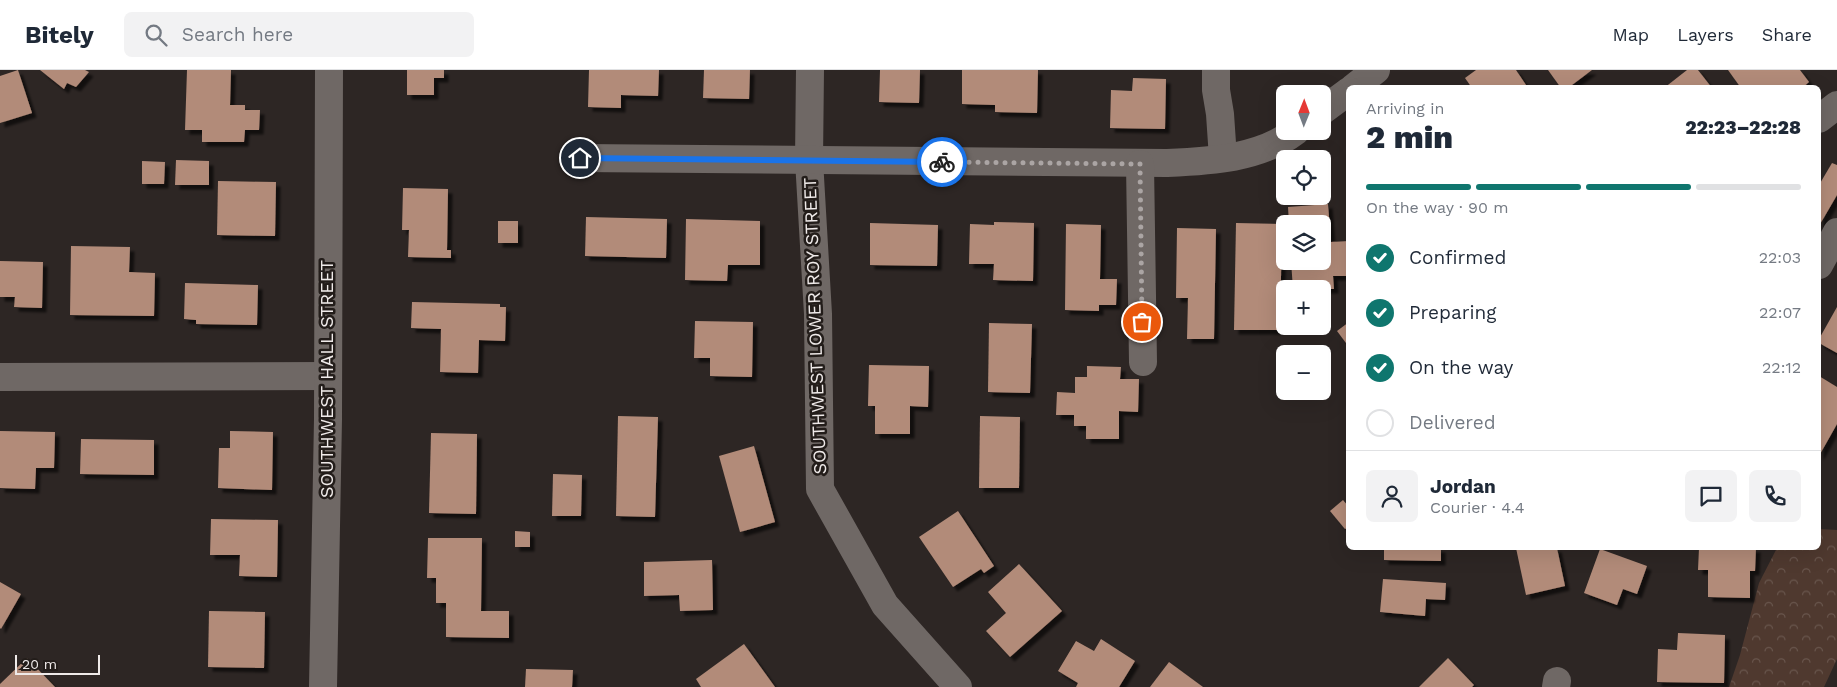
<!DOCTYPE html>
<meta charset="utf-8">
<style>
body{margin:0;font-family:"Work Sans",sans-serif;background:#f2f2f3;color:#1f2937;height:100vh;display:flex;flex-direction:column;font-size:19px;white-space:nowrap}
*{box-sizing:border-box;margin:0}
p{font-size:16px;color:#747a83}
.icon{flex:none;width:28px;height:28px;fill:none;stroke:currentColor;stroke-width:2;stroke-linecap:round;stroke-linejoin:round}
.map{position:relative;flex:1;overflow:hidden}
.sheet{position:absolute;left:1346px;top:15px;width:475px;height:465px;display:flex;flex-direction:column;background:#fff;border-radius:8px;box-shadow:0 5px 20px #0002}
.sheet>*{flex:none}
.needle{width:32px;rotate:1deg}
.buttons{position:absolute;left:1276px;top:15px;display:grid;gap:10px}
.buttons a{display:grid;place-items:center;width:55px;height:55px;border-radius:8px;background:#fff;box-shadow:0 5px 20px #0002;font-size:25px}
.scale{position:absolute;left:15px;bottom:12px;width:85px;box-sizing:border-box;padding-left:5px;border:2px solid #efeae9;border-top:0;font-size:14px;line-height:18px;white-space:nowrap;color:#efeae9;-webkit-text-stroke:4px #231d1a;paint-order:stroke}
.pin{position:absolute;display:grid;place-items:center;width:42px;height:42px;color:#fff;margin:-21px;border:2px solid #fff;border-radius:50%;box-shadow:0 1px 5px #0007}
.courier{position:absolute;display:grid;place-items:center;width:50px;height:50px;margin:-25px;border:4px solid #1a73e8;border-radius:50%;background:#fff;color:#222;box-shadow:0 1px 6px #0007}
.overview em{font-style:normal;font-weight:800}
.overview div{display:flex;flex-direction:column-reverse}
.overview{display:flex;align-items:center;justify-content:space-between;height:85px;padding:0 20px}
h1{font-size:32px;font-weight:800;line-height:38px}
.bar{display:grid;grid-template-columns:repeat(4,1fr);gap:8px 5px;align-content:center;height:60px;padding:0 20px}
.bar i{height:6px;border-radius:4px;background:#e0e1e3}
.bar .on{background:#0f766e}
.bar p{grid-column:span 4}
.line{display:flex;align-items:center;gap:12px;padding:0 20px;border-top:1px solid #e0e1e3}
.line div{flex:1}
.round{display:grid;place-items:center;flex:none;width:52px;height:52px;border-radius:8px;background:#f2f2f3}
ol{padding:0 20px;list-style:none}
li{display:flex;align-items:center;gap:15px;height:55px}
li p{margin-inline-start:auto}
li .icon{padding:5px;border-radius:50%;background:#0f766e;color:#fff;stroke-width:4}
li:last-child{color:#747a83}
li i{width:28px;height:28px;border:2px solid #e0e1e3;border-radius:50%}
header{display:flex;align-items:center;gap:30px;box-sizing:border-box;height:70px;padding:0 25px;background:#fff;border-bottom:1px solid #e0e1e3}
header strong{font-size:24px}
nav{display:flex;gap:28px;margin-inline-start:auto;font-size:18px}
.search{width:350px;height:45px;background:#f2f2f3;display:flex;align-items:center;gap:12px;box-sizing:border-box;padding:0 18px;border-radius:8px;color:#747a83;font-size:19px}
.map>svg:first-child{display:block}
</style>
<header>
<strong>Bitely</strong>
<div class="search"><svg class="icon" aria-label="search" viewBox="0 0 24 24"><circle cx="10" cy="10" r="6"/><path d="M15 15l6 6"/></svg>Search here</div>
<nav><a>Map</a><a>Layers</a><a>Share</a></nav>
</header>
<div class="map">
<svg width="1837" height="617" viewBox="0 0 1837 617">
<defs>
<pattern id="forest-crowns" width="20" height="18" patternUnits="userSpaceOnUse" patternTransform="scale(1.25)"><rect width="20" height="18" fill="#4f392f"/><path d="M2 6a3 3 0 1 1 6 0M12 15a3 3 0 1 1 6 0" fill="none" stroke="#69564d"/></pattern>
<filter id="shadow"><feDropShadow dx="4.5" dy="4.5" stdDeviation="1" flood-color="#0009"/></filter>
</defs>
<rect width="100%" height="100%" fill="#2d2624"/>
<polygon fill="url(#forest-crowns)" points="1819,459 1837,460 1837,589 1824,617 1729,617 1740,585 1759,513 1777,478 1819,478"/>
<g fill="#b28b79" filter="url(#shadow)">
<polygon points="18,0 32,43 0,53 0,6"/>
<polygon points="40,0 85,0 89,2 76,17 67,13 64,19"/>
<polygon points="187,0 231,0 230,35 245,35 245,40 260,40 259,60 245,60 244,72 202,72 202,60 185,60"/>
<polygon points="407,0 444,0 444,8 434,8 434,25 407,25"/>
<polygon points="589,0 659,0 658,26 621,25 621,38 588,37"/>
<polygon points="704,0 750,0 749,29 703,28"/>
<polygon points="880,0 920,0 919,33 879,32"/>
<polygon points="962,0 1038,0 1037,43 995,42 995,35 962,34"/>
<polygon points="1476,0 1516,0 1528,18 1472,18 1465,8"/>
<polygon points="1548,0 1592,0 1568,18 1561,18"/>
<polygon points="1687,0 1698,0 1712,18 1664,18"/>
<polygon points="1728,0 1800,0 1809,12 1802,18 1741,18"/>
<polygon points="1133,8 1166,9 1165,59 1110,58 1111,20 1132,21"/>
<polygon points="176,90 209,91 209,115 175,115"/>
<polygon points="142,91 165,92 164,114 142,114"/>
<polygon points="1832,93 1837,95 1837,125 1819,156 1819,115"/>
<polygon points="218,111 276,112 275,166 217,165"/>
<polygon points="403,118 448,119 447,180 451,180 451,188 408,187 409,160 402,160"/>
<polygon points="1328,134 1331,172 1349,171 1349,206 1333,206 1334,219 1293,219 1291,191 1322,191 1322,154 1289,154 1288,137"/>
<polygon points="586,147 667,149 666,188 585,186"/>
<polygon points="686,149 760,151 760,195 728,195 727,211 685,210"/>
<rect x="498" y="151" width="20" height="22"/>
<polygon points="994,152 1034,153 1033,211 993,210 994,194 969,194 970,154 994,155"/>
<polygon points="870,153 938,155 937,196 870,195"/>
<polygon points="1236,153 1282,154 1280,260 1234,260"/>
<polygon points="1066,154 1101,155 1100,209 1117,209 1116,235 1099,235 1099,241 1065,240"/>
<polygon points="1177,158 1216,159 1214,269 1187,269 1188,228 1176,228"/>
<polygon points="71,176 130,177 129,202 155,203 154,246 70,245"/>
<polygon points="0,191 43,192 42,238 14,237 15,227 0,227"/>
<polygon points="185,213 258,215 257,255 196,254 196,250 184,249"/>
<polygon points="412,232 500,234 500,237 506,237 505,271 479,270 478,303 440,302 441,259 411,258"/>
<polygon points="1837,237 1837,283 1819,273 1819,269"/>
<polygon points="695,251 753,252 752,307 710,306 710,288 694,288"/>
<polygon points="1349,252 1349,277 1337,261"/>
<polygon points="989,253 1032,254 1030,323 988,322"/>
<polygon points="869,295 929,296 928,337 910,336 910,364 875,364 875,336 868,336"/>
<polygon points="1087,296 1121,297 1120,309 1139,309 1138,342 1119,341 1119,369 1086,369 1086,356 1074,356 1074,345 1056,345 1057,322 1075,323 1075,307 1087,307"/>
<polygon points="1819,306 1837,317 1837,354 1819,386"/>
<polygon points="618,346 658,347 655,447 616,446"/>
<polygon points="980,346 1020,347 1019,418 979,418"/>
<polygon points="0,361 55,362 54,398 36,398 35,419 0,418"/>
<polygon points="230,361 273,362 272,420 218,418 219,378 230,378"/>
<polygon points="431,363 477,364 476,444 429,443"/>
<polygon points="81,369 154,370 154,405 80,404"/>
<polygon points="754,376 775,452 740,462 719,386"/>
<polygon points="553,404 582,405 581,446 552,446"/>
<polygon points="1343,430 1349,437 1349,457 1345,459 1330,441"/>
<polygon points="958,441 994,496 984,503 981,499 953,517 919,467"/>
<polygon points="211,449 278,450 277,507 239,506 240,485 210,485"/>
<polygon points="515,461 530,462 530,477 515,477"/>
<polygon points="428,468 482,468 481,541 509,541 509,568 446,567 446,533 436,533 436,508 427,508"/>
<polygon points="1384,478 1441,478 1441,491 1384,490"/>
<polygon points="1516,478 1557,478 1565,516 1526,525"/>
<polygon points="1699,478 1756,478 1755,501 1750,501 1750,528 1708,527 1708,500 1698,500"/>
<polygon points="1600,479 1647,496 1637,524 1623,519 1617,535 1584,523"/>
<polygon points="712,490 713,540 680,541 679,525 644,526 644,492"/>
<polygon points="1019,494 1062,541 1010,587 986,561 1006,543 988,522"/>
<polygon points="1383,509 1446,513 1445,530 1426,529 1425,546 1380,542"/>
<polygon points="0,512 21,524 1,559 0,558"/>
<polygon points="209,541 265,542 264,598 208,597"/>
<polygon points="1678,563 1725,565 1724,613 1657,612 1658,579 1677,580"/>
<polygon points="1101,569 1135,591 1119,617 1076,617 1078,613 1058,601 1076,571 1094,581"/>
<polygon points="744,574 775,617 701,617 696,609"/>
<polygon points="27,588 55,617 0,617 0,614"/>
<polygon points="1448,588 1474,615 1472,617 1419,617"/>
<polygon points="1169,592 1203,617 1150,617"/>
<polygon points="526,599 573,600 572,617 525,617"/>
</g>
<g fill="none" stroke-linecap="round" stroke-linejoin="round">
<g stroke="#6f6865" stroke-width="28">
<polyline points="810,0 809,90 818,244 820,419 885,535 958,617"/>
<polyline points="1216,0 1216,20 1220,44 1223,88"/>
<polyline points="1353,18 1376,0"/>
<polyline points="1322,41 1349,21"/>
<polyline points="1819,49 1837,35"/>
<path d="M580 88 1166 93C1210 91 1259 89 1296 61"/>
<polyline points="1140,94 1143,292"/>
<polyline points="1819,195 1837,162"/>
<polyline points="0,307 328,306"/>
<polyline points="323,617 328,349 329,0"/>
<polyline points="1556,617 1557,611"/>
</g>
</g>
<g fill="none" stroke-linecap="round" stroke-linejoin="round">
<polyline stroke="#aba5a4" stroke-width="5" stroke-dasharray="0 9" points="942,92 1140,94 1142,252"/>
<polyline stroke="#1a73e8" stroke-width="6" points="580,88 942,92"/>
</g>
<g text-anchor="middle" stroke-width="5" stroke-linejoin="round" paint-order="stroke">
<g font-size="18" fill="#efeae9" stroke="#231d1a">
<text transform="translate(815 256) rotate(-92)" y="6">SOUTHWEST LOWER ROY STREET</text>
<text transform="translate(327 309) rotate(-90)" y="6">SOUTHWEST HALL STREET</text>
</g>
</g>
</svg>
<div class="buttons">
<a><svg class="needle" viewBox="-14 -14 28 28"><path d="M0-13l5 13h-10z" fill="#e53935"/><path d="M0 13l5-13h-10z" fill="#747a83"/></svg></a>
<a><svg class="icon" aria-label="locate" viewBox="0 0 24 24"><circle cx="12" cy="12" r="6"/><path d="M12 2v4M12 18v4M2 12h4M18 12h4"/></svg></a>
<a><svg class="icon" aria-label="layers" viewBox="0 0 24 24"><path d="M12 4l9 5-9 5-9-5zM3 14l9 5 9-5"/></svg></a>
<a>+</a>
<a>−</a>
</div>
<div class="scale">20 m</div>
<div class="pin" style="left:1142px;top:252px;background:#ea580c"><svg class="icon" aria-label="bag" viewBox="0 0 24 24"><path d="M5 8h14l-1 12H6zM9 8a3 3 0 0 1 6 0"/></svg></div>
<div class="pin" style="left:580px;top:88px;background:#1f2937"><svg class="icon" aria-label="home" viewBox="0 0 24 24"><path d="M3 11l9-7 9 7M6 9v11h12V9"/></svg></div>
<div class="courier" style="left:942px;top:92px"><svg class="icon" aria-label="bike" viewBox="0 0 24 24"><circle cx="6" cy="16" r="4"/><circle cx="18" cy="16" r="4"/><path d="M6 16l4-8h5l3 8M10 8l3 8H6M13 5h3"/></svg></div>
<section class="sheet">
<div class="overview"><div><h1>2 min</h1><p>Arriving in</p></div><em>22:23–22:28</em></div>
<div class="bar"><i class="on"></i><i class="on"></i><i class="on"></i><i></i><p>On the way · 90 m</p></div>
<ol>
<li><svg class="icon" aria-label="check" viewBox="0 0 24 24"><path d="M5 12l5 5 9-10"/></svg>Confirmed<p>22:03</p></li>
<li><svg class="icon" aria-label="check" viewBox="0 0 24 24"><path d="M5 12l5 5 9-10"/></svg>Preparing<p>22:07</p></li>
<li><svg class="icon" aria-label="check" viewBox="0 0 24 24"><path d="M5 12l5 5 9-10"/></svg>On the way<p>22:12</p></li>
<li><i></i>Delivered</li>
</ol>
<div class="line" style="height:90px"><a class="round"><svg class="icon" aria-label="person" viewBox="0 0 24 24"><circle cx="12" cy="8" r="4"/><path d="M4 21q1-7 8-7t8 7"/></svg></a><div><b>Jordan</b><p>Courier · 4.4</p></div><a class="round"><svg class="icon" aria-label="chat" viewBox="0 0 24 24"><path d="M4 5h16v11H9l-5 4z"/></svg></a><a class="round"><svg class="icon" aria-label="phone" viewBox="0 0 24 24"><path d="M5 4h4l2 5-3 2q2 4 5 5l2-3 5 2v4C11 20 4 13 5 4z"/></svg></a></div>
</section>
</div>
